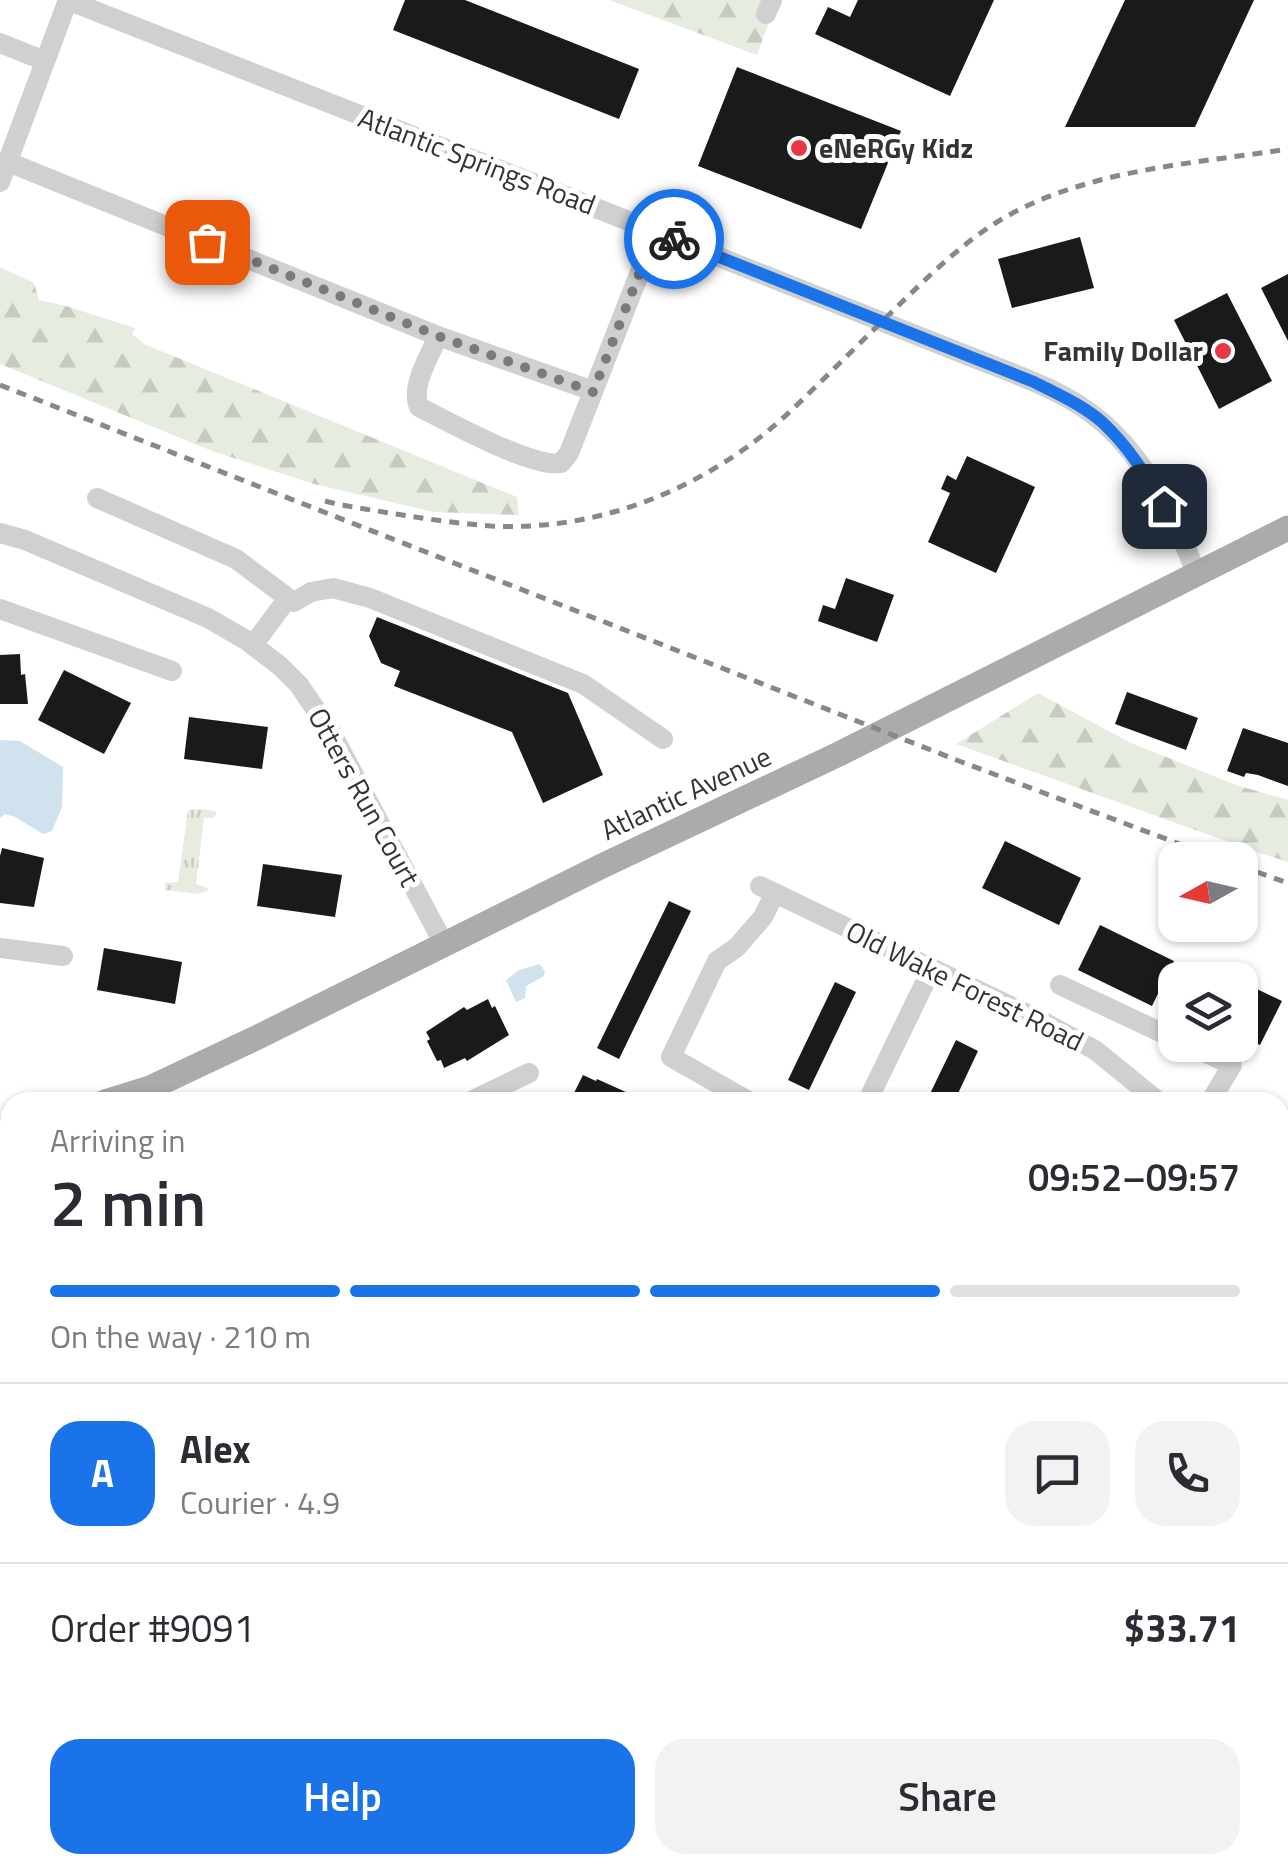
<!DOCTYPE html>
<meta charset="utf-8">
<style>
body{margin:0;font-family:"Titillium Web",sans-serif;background:#f2f2f3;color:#2b2b33;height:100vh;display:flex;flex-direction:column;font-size:38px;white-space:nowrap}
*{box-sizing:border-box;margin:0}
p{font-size:32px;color:#7c7c81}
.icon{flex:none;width:55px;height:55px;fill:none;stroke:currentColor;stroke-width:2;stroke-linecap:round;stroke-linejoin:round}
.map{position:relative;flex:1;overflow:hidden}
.drawer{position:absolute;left:0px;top:1092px;width:1290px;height:782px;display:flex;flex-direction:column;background:#fff;border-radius:30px 30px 0 0;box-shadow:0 2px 8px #0004}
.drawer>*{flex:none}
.needle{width:65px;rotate:262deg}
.fabs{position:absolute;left:1158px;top:842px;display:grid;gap:20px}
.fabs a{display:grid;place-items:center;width:100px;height:100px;border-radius:20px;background:#fff;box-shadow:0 2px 8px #0004;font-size:50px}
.pin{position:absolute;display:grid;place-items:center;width:85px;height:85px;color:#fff;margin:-42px;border-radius:20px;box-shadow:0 5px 15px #0006}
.courier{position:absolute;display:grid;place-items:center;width:100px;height:100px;margin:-50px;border:8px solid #1a73e8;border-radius:50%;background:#fff;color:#222;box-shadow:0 2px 12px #0007}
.overview em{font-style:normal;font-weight:600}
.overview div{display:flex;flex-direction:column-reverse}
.overview{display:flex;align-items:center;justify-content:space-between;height:170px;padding:0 50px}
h1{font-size:65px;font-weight:600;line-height:75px}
.bar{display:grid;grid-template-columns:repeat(4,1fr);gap:15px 10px;align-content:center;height:120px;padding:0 50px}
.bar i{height:12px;border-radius:8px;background:#e1e1e2}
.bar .current{background:#1a73e8}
.bar p{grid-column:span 4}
.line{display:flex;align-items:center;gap:25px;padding:0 50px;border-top:2px solid #e1e1e2}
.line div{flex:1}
.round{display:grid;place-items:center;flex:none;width:105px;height:105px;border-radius:30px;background:#f2f2f3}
.primary-button{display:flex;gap:20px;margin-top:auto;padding:20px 50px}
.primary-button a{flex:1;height:115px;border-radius:30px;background:#1a73e8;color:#fff;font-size:40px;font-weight:600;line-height:115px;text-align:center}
.primary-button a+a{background:#f2f2f3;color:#2b2b33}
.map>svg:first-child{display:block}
</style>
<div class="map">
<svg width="1288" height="1873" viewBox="0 0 1288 1873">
<defs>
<pattern id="grass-tufts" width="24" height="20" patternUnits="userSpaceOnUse" patternTransform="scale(2.5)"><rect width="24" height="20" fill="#e6ecdf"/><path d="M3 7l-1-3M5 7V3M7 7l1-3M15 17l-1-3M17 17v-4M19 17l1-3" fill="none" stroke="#c6cbc0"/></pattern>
<pattern id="forest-firs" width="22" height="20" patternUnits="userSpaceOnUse" patternTransform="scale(2.5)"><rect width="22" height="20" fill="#e6ecdf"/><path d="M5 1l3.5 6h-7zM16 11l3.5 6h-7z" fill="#c6cbc0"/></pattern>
</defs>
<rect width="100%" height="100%" fill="#fff"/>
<polygon fill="url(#grass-tufts)" points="200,809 216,811 216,815 213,818 204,818 196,884 208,888 207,891 198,894 165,890 165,883 178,882 188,810"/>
<g fill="url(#forest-firs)">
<polygon points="609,0 777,0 757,55"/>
<polygon points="0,267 34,283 39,300 66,306 135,328 132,334 144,344 517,497 519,515 434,512 314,484 212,451 0,364"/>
<polygon points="1038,693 1131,743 1236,785 1288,800 1288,862 1248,849 956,744"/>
<polygon points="1288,1253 1288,1436 1280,1384 1280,1255"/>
</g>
<g fill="#cfe2ee">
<polygon points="0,740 20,741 63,767 62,807 52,831 43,834 15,817 5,814 0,818"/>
<polygon points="540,964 545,972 544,976 526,986 525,998 516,1002 506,980 519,970"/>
</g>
<g fill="#1a1a1a">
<polygon points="405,0 465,0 639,69 619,119 393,30"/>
<polygon points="858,0 994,0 950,96 815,34 828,7 850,17"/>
<polygon points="1125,0 1254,0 1195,127 1065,127"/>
<polygon points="737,67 901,131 861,229 698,166"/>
<polygon points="1080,237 1094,288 1012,308 998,259"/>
<polygon points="1288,274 1288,341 1261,288"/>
<polygon points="1227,293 1272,381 1219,409 1174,320"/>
<polygon points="967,456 1035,487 996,573 928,542 950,493 941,489 947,475 956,480"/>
<polygon points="846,578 894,595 877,642 818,621 823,605 835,609"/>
<polygon points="377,617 568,693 603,775 543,803 512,732 394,686 400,671 381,663 369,636"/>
<polygon points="20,654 21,675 25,674 28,704 0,704 0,655"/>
<polygon points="64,670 131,703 104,754 38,720"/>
<polygon points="1127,692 1198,718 1186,750 1115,724"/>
<polygon points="189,717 268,727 262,769 184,759"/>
<polygon points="1243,728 1288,743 1288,786 1258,775 1246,773 1244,777 1227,771"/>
<polygon points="1005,841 1081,878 1059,925 982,888"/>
<polygon points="2,848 44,858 34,907 0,903 0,856"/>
<polygon points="263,864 342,875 335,917 257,906"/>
<polygon points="669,901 691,911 619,1059 597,1048"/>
<polygon points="1100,925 1174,961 1152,1006 1078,970"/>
<polygon points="104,948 182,962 175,1004 97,990"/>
<polygon points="1240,981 1282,1001 1260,1045 1240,1036"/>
<polygon points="835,982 856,992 809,1090 788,1080"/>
<polygon points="488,999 492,1008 495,1006 509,1035 467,1061 465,1058 444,1068 441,1060 437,1061 427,1041 430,1039 426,1032 464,1007 467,1010"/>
<polygon points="956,1040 978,1051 954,1102 926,1102"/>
<polygon points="583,1075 596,1081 597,1079 648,1102 584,1102 572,1097"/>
</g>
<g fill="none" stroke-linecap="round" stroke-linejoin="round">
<g stroke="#d0d0d0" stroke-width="20">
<path d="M67 0C316 97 564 195 812 294 866 315 920 337 974 358 1017 375 1066 391 1102 422 1146 460 1177 520 1196 574"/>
<polyline points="766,14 772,0"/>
<polyline points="0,43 45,61"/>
<polyline points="8,162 438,336 593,391"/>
<polyline points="0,182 68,0"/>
<path d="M438 336C430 356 410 386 419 407 449 422 532 468 561 463L569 453 656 231"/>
<polyline points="97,498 236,559 288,598 253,645"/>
<polyline points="0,533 25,540 208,618 246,640 280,666 299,685 331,732 444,944"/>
<polyline points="294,602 311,592 333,588 370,598 583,684 663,739"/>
<polyline points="0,609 172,671"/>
<polyline points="760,886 1040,1020 1095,1050 1159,1102"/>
<polyline points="0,948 63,956"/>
<polyline points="1060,985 1175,1039"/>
<polyline points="1189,1045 1232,1065 1210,1102"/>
<polyline points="469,1102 529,1073"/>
<polyline points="750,1102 671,1057 717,961 737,947 763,917 775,893"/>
<polyline points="867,1102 932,968"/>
<polyline points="0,1216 10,1223"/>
<polyline points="1280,1223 1288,1222"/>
<polyline points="0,1432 10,1428"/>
<polyline points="1280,1457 1288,1512"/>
<polyline points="1280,1655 1288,1654"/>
<polyline points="0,1683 10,1682"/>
<polyline points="1280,1835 1288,1834"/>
<polyline points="538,1865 539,1873"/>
<polyline points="976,1865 977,1873"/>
<polyline points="163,1873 167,1865"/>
<polyline points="1198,1873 1220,1865"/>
</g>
<g stroke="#ababab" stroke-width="25">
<polyline points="105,1102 150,1088 260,1036 602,866 839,754 1288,528"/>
<polyline points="0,1130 10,1128"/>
</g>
<g stroke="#888" stroke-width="5" stroke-dasharray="10 8" stroke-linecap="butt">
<polyline points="0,385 959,761 1222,860"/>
<path d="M325 501C352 508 380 511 408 516 435 520 463 524 491 526 606 532 718 483 799 403 834 369 868 335 902 302 933 272 965 241 1002 219 1088 169 1192 164 1288 149"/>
<polyline points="1240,866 1288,883"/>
</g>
</g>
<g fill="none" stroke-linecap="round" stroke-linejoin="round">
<polyline stroke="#7a7a7a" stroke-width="10" stroke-dasharray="0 18" points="207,242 438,336 593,392 656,231 674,239"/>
<path stroke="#1a73e8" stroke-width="12" d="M674 239 1034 382C1057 394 1083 405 1102 422 1128 446 1147 476 1164 506"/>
</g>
<g fill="#e63946" stroke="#fff" stroke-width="4">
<circle cx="799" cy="148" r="10"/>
<circle cx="1223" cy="351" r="10"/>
</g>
<g text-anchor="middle" stroke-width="10" stroke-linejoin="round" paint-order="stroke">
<g font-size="28" font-weight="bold" fill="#333" stroke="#fff" text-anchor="start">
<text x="819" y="158">eNeRGy Kidz</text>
<text x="1203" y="361" text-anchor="end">Family Dollar</text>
</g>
<g font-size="28" fill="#333" stroke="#fff">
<text transform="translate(477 161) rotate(21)" y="10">Atlantic Springs Road</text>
<text transform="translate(686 793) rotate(-25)" y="10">Atlantic Avenue</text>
<text transform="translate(364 797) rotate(61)" y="10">Otters Run Court</text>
<text transform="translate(965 986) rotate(26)" y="10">Old Wake Forest Road</text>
</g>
</g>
</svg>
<div class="fabs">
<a><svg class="needle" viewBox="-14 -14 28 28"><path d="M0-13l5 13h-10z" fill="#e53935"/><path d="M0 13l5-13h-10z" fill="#7c7c81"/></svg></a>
<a><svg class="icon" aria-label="layers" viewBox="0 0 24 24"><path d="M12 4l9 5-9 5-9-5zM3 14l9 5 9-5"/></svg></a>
</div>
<div class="pin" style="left:207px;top:242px;background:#ea580c"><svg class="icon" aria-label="bag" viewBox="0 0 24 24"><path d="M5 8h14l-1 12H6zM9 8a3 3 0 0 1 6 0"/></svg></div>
<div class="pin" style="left:1164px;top:506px;background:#1f2937"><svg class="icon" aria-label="home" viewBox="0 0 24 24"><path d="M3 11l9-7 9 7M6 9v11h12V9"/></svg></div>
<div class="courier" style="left:674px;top:239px"><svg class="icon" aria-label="bike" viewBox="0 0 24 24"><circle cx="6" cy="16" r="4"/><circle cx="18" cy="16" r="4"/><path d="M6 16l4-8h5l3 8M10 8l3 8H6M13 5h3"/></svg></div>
<section class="drawer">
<div class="overview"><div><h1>2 min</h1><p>Arriving in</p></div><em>09:52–09:57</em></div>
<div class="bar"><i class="current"></i><i class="current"></i><i class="current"></i><i></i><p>On the way · 210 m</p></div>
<div class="line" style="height:180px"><b class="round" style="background:#1a73e8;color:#fff">A</b><div><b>Alex</b><p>Courier · 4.9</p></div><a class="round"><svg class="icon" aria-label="chat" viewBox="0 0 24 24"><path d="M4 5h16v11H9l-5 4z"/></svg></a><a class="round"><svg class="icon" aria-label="phone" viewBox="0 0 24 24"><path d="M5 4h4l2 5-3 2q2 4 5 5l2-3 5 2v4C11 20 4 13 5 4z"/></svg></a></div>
<div class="line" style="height:130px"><div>Order #9091</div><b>$33.71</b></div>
<div class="primary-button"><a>Help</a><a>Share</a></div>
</section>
</div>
